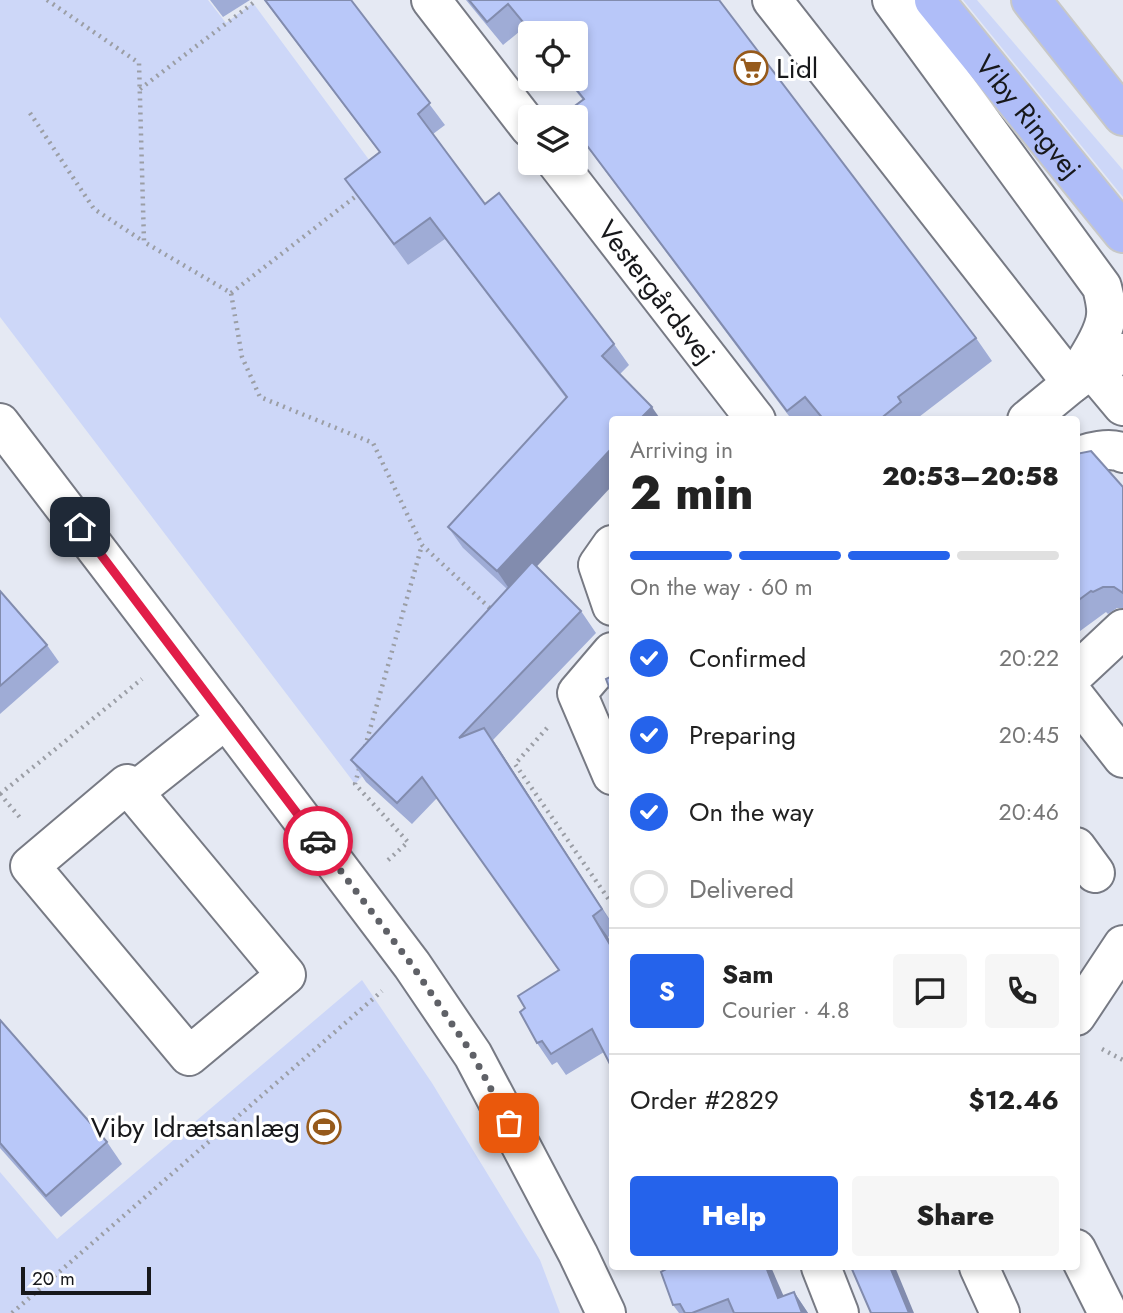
<!DOCTYPE html>
<meta charset="utf-8">
<style>
body{margin:0;font-family:Jost,sans-serif;background:#f6f6f6;color:#222;height:100vh;display:flex;flex-direction:column;font-size:26px;white-space:nowrap}
*{box-sizing:border-box;margin:0}
p{font-size:23px;color:#767676}
.icon{flex:none;width:38px;height:38px;fill:none;stroke:currentColor;stroke-width:2;stroke-linecap:round;stroke-linejoin:round}
.map{position:relative;flex:1;overflow:hidden}
.sheet{position:absolute;left:609px;top:416px;width:471px;height:854px;display:flex;flex-direction:column;background:#fff;border-radius:7px;box-shadow:0 4px 10px #0003}
.sheet>*{flex:none}
.tools{position:absolute;left:518px;top:21px;display:grid;gap:14px}
.tools a{display:grid;place-items:center;width:70px;height:70px;border-radius:7px;background:#fff;box-shadow:0 4px 10px #0003;font-size:35px}
.scale{position:absolute;left:21px;bottom:18px;width:130px;box-sizing:border-box;padding-left:7px;border:4px solid #17181b;border-top:0;font-size:19px;line-height:24px;white-space:nowrap;color:#17181b;-webkit-text-stroke:5px #fff;paint-order:stroke}
.pin{position:absolute;display:grid;place-items:center;width:60px;height:60px;color:#fff;margin:-30px;border-radius:14px;box-shadow:0 4px 10px #0006}
.courier{position:absolute;display:grid;place-items:center;width:70px;height:70px;margin:-35px;border:5px solid #e11d48;border-radius:50%;background:#fff;color:#222;box-shadow:0 2px 9px #0007}
.summary em{font-style:normal;font-weight:800}
.summary div{display:flex;flex-direction:column-reverse}
.summary{display:flex;align-items:center;justify-content:space-between;height:119px;padding:0 21px}
h1{font-size:46px;font-weight:800;line-height:52px}
.bar{display:grid;grid-template-columns:repeat(4,1fr);gap:10px 7px;align-content:center;height:84px;padding:0 21px}
.bar i{height:9px;border-radius:5px;background:#e0e0e0}
.bar .current{background:#2563eb}
.bar p{grid-column:span 4}
.line{display:flex;align-items:center;gap:18px;padding:0 21px;border-top:2px solid #e0e0e0}
.line div{flex:1}
.round{display:grid;place-items:center;flex:none;width:74px;height:74px;border-radius:7px;background:#f6f6f6}
ol{padding:0 21px;list-style:none}
li{display:flex;align-items:center;gap:21px;height:77px}
li p{margin-inline-start:auto}
li .icon{padding:7px;border-radius:50%;background:#2563eb;color:#fff;stroke-width:4}
li:last-child{color:#767676}
li i{width:38px;height:38px;border:4px solid #e0e0e0;border-radius:50%}
.action{display:flex;gap:14px;margin-top:auto;padding:14px 21px}
.action a{flex:1;height:80px;border-radius:7px;background:#2563eb;color:#fff;font-size:28px;font-weight:800;line-height:80px;text-align:center}
.action a+a{background:#f6f6f6;color:#222}
.map>svg:first-child{display:block}
</style>
<div class="map">
<svg width="1123" height="1313" viewBox="0 0 1123 1313">
<rect width="100%" height="100%" fill="#e5e9f3"/>
<g fill="#cdd7f8">
<polygon points="0,0 208,0 226,23 253,3 381,176 361,200 408,265 445,239 582,418 463,548 526,606 355,784 0,317"/>
<polygon points="963,0 977,0 1123,170 1123,197"/>
<polygon points="362,980 432,1083 540,1260 560,1313 0,1313 0,1172 57,1239"/>
</g>
<g fill="none" stroke-linecap="round" stroke-linejoin="round">
<defs>
<g id="minor">
<polyline points="431,0 530,128"/>
<polyline points="772,0 1072,383"/>
<path d="M892 0 1102 287C1104 296 1107 305 1106 315 1105 336 1083 365 1072 383"/>
<path id="s1" d="M557 163 756 420"/>
<polyline points="1092,369 1123,406"/>
<polyline points="1027,420 1072,383 1092,369 1123,353"/>
<polyline points="0,423 226,719 412,965 473,1055 578,1254 606,1313"/>
<path d="M1076 459C1085 451 1113 447 1123 453"/>
<polyline points="612,545 598,565 612,606"/>
<polyline points="612,652 577,693 612,775"/>
<polyline points="1076,673 1123,629"/>
<polyline points="1076,698 1123,758"/>
<polygon points="127,784 286,975 189,1056 30,866"/>
<polyline points="134,792 226,719"/>
<polyline points="1076,847 1095,873"/>
<polyline points="1076,1016 1123,945"/>
<polyline points="1076,1249 1108,1313"/>
<polyline points="821,1267 839,1313"/>
<polyline points="979,1267 1000,1313"/>
</g>
<g id="major">
<path id="s2" d="M934 0 1123 233"/>
<polyline points="1031,0 1123,116"/>
</g>
</defs>
<use href="#minor" stroke="#777a84" stroke-width="42"/>
<use href="#major" stroke="#c7c8c8" stroke-width="42"/>
<g stroke="#9b9ea5" stroke-width="4.5" stroke-dasharray="2 5" stroke-linecap="butt">
<polyline points="47,0 139,63 144,242 231,293 242,357 260,397 373,443 422,545 494,612"/>
<polyline points="140,89 253,3"/>
<polyline points="30,113 94,209 143,241"/>
<polyline points="231,293 360,193"/>
<polyline points="547,728 515,764 612,904"/>
<polyline points="365,747 422,545"/>
<polyline points="359,769 355,784 408,842 386,862"/>
<polyline points="0,794 142,679"/>
<polyline points="0,794 22,820"/>
<polyline points="1102,1049 1123,1060"/>
<polyline points="12,1313 382,991"/>
</g>
<use href="#minor" stroke="#fff" stroke-width="38"/>
<use href="#major" stroke="#afbdf8" stroke-width="38"/>
</g>
<g fill="#9facd6">
<polygon points="210,0 250,0 223,17"/>
<polygon points="264,0 351,0 445,125 433,134 485,204 614,344 629,365 620,374 536,566 581,611 596,633 493,740 612,923 612,934 608,937 604,1052 566,1075 557,1062 552,1065 537,1043 525,1008 559,971 437,798 412,824 366,782 351,760 507,589 463,548 448,527 566,398 445,239 408,265 345,179 379,152"/>
<polygon points="466,0 719,0 976,338 992,361 915,420 792,420 576,132 576,117 583,100 566,79 576,79 576,33 530,33 530,34 525,27 503,45"/>
<polygon points="1076,454 1123,487 1123,608 1117,608 1108,614 1106,612 1076,634"/>
<polygon points="0,591 47,645 59,662 0,714"/>
<polygon points="0,1020 107,1142 122,1164 61,1217 0,1148"/>
<polygon points="668,1268 784,1296 794,1292 808,1313 679,1313 673,1305"/>
</g>
<g fill="#828cae">
<polygon points="652,407 661,420 639,420"/>
<polygon points="612,448 612,486 512,593 497,571"/>
<polygon points="484,728 499,749 612,924 602,909"/>
<polygon points="593,916 608,937 612,944 612,948"/>
<polygon points="766,1267 771,1267 791,1313 778,1298"/>
<polygon points="890,1267 895,1267 914,1313 909,1313"/>
<polygon points="794,1292 808,1313 802,1313"/>
</g>
<g fill="#b9c8f9" stroke="#828cae" stroke-width="2">
<polygon points="265,0 351,0 430,103 418,114 485,204 499,193 614,344 602,356 652,407 639,420 612,420 612,448 497,571 448,527 567,397 430,218 394,244 345,179 380,152"/>
<polygon points="469,0 719,0 976,338 898,397 901,402 879,420 824,420 805,397 787,411 576,131 576,117 566,117 564,114 584,99 568,79 576,79 576,33 532,33 508,4 487,22"/>
<polygon points="1091,451 1123,487 1123,593 1114,587 1103,587 1093,592 1091,591 1076,602 1076,454"/>
<polygon points="532,562 581,611 459,738 484,728 602,909 593,916 612,948 612,1068 592,1029 551,1054 542,1041 537,1043 520,1012 525,1008 518,996 559,970 422,777 397,803 351,760"/>
<polygon points="0,591 47,645 0,686"/>
<polygon points="612,676 612,695 606,679"/>
<polygon points="0,1020 107,1142 46,1196 0,1143"/>
<polygon points="667,1267 766,1267 778,1298 794,1292 802,1313 734,1313 728,1299 692,1313 685,1313 680,1304 673,1305 661,1272 668,1268"/>
<polygon points="851,1267 890,1267 909,1313 871,1313"/>
</g>
<g fill="none" stroke-linecap="round" stroke-linejoin="round">
<polyline stroke="#5f6167" stroke-width="7" stroke-dasharray="0 12.6" points="318,841 412,965 473,1055 509,1123"/>
<polyline stroke="#e11d48" stroke-width="9" points="80,527 318,841"/>
</g>
<defs>
<symbol id="supermarket-ring" viewBox="-11 -11 22 22"><circle r="9.5" fill="#fff" stroke="#965a1b" stroke-width="1.5"/><path d="M-6-5.5h2.5l.6 2H6L4.5 2H-2.5L-4.4-4H-6ZM-1.5 3.2a1.3 1.3 0 1 0 .1 0ZM3 3.2a1.3 1.3 0 1 0 .1 0Z" fill="#965a1b"/></symbol>
<symbol id="stadium-ring" viewBox="-11 -11 22 22"><circle r="9.5" fill="#fff" stroke="#965a1b" stroke-width="1.5"/><path d="M0-5a6.5 5 0 1 0 0 10a6.5 5 0 1 0 0-10ZM-3.5-1.8h7v3.6h-7Z" fill="#965a1b"/></symbol>
</defs>
<g fill-rule="evenodd">
<use href="#supermarket-ring" x="732" y="49" width="38" height="38"/>
<use href="#stadium-ring" x="305" y="1108" width="38" height="38"/>
</g>
<g text-anchor="middle" stroke-width="6" stroke-linejoin="round" paint-order="stroke">
<g font-size="28" fill="#17181b" stroke="#fff" text-anchor="start">
<text x="776" y="78">Lidl</text>
<text x="300" y="1137" text-anchor="end">Viby Idrætsanlæg</text>
</g>
<g font-size="28" fill="#17181b" stroke="#fff">
<text dy="10" stroke="none"><textPath href="#s2" startOffset="150">Viby Ringvej</textPath></text>
<text dy="10" stroke="none"><textPath href="#s1" startOffset="163">Vestergårdsvej</textPath></text>
</g>
</g>
</svg>
<div class="tools">
<a><svg class="icon" aria-label="locate" viewBox="0 0 24 24"><circle cx="12" cy="12" r="6"/><path d="M12 2v4M12 18v4M2 12h4M18 12h4"/></svg></a>
<a><svg class="icon" aria-label="layers" viewBox="0 0 24 24"><path d="M12 4l9 5-9 5-9-5zM3 14l9 5 9-5"/></svg></a>
</div>
<div class="scale">20 m</div>
<div class="pin" style="left:509px;top:1123px;background:#ea580c"><svg class="icon" aria-label="bag" viewBox="0 0 24 24"><path d="M5 8h14l-1 12H6zM9 8a3 3 0 0 1 6 0"/></svg></div>
<div class="pin" style="left:80px;top:527px;background:#1f2937"><svg class="icon" aria-label="home" viewBox="0 0 24 24"><path d="M3 11l9-7 9 7M6 9v11h12V9"/></svg></div>
<div class="courier" style="left:318px;top:841px"><svg class="icon" aria-label="car" viewBox="0 0 24 24"><path d="M5 17H2v-5l4-1 3-4h7l3 4 3 1v5h-3M9 17h6M6 11h13"/><circle cx="7" cy="17" r="2"/><circle cx="17" cy="17" r="2"/></svg></div>
<section class="sheet">
<div class="summary"><div><h1>2 min</h1><p>Arriving in</p></div><em>20:53–20:58</em></div>
<div class="bar"><i class="current"></i><i class="current"></i><i class="current"></i><i></i><p>On the way · 60 m</p></div>
<ol>
<li><svg class="icon" aria-label="check" viewBox="0 0 24 24"><path d="M5 12l5 5 9-10"/></svg>Confirmed<p>20:22</p></li>
<li><svg class="icon" aria-label="check" viewBox="0 0 24 24"><path d="M5 12l5 5 9-10"/></svg>Preparing<p>20:45</p></li>
<li><svg class="icon" aria-label="check" viewBox="0 0 24 24"><path d="M5 12l5 5 9-10"/></svg>On the way<p>20:46</p></li>
<li><i></i>Delivered</li>
</ol>
<div class="line" style="height:126px"><b class="round" style="background:#2563eb;color:#fff">S</b><div><b>Sam</b><p>Courier · 4.8</p></div><a class="round"><svg class="icon" aria-label="chat" viewBox="0 0 24 24"><path d="M4 5h16v11H9l-5 4z"/></svg></a><a class="round"><svg class="icon" aria-label="phone" viewBox="0 0 24 24"><path d="M5 4h4l2 5-3 2q2 4 5 5l2-3 5 2v4C11 20 4 13 5 4z"/></svg></a></div>
<div class="line" style="height:91px"><div>Order #2829</div><b>$12.46</b></div>
<div class="action"><a>Help</a><a>Share</a></div>
</section>
</div>
